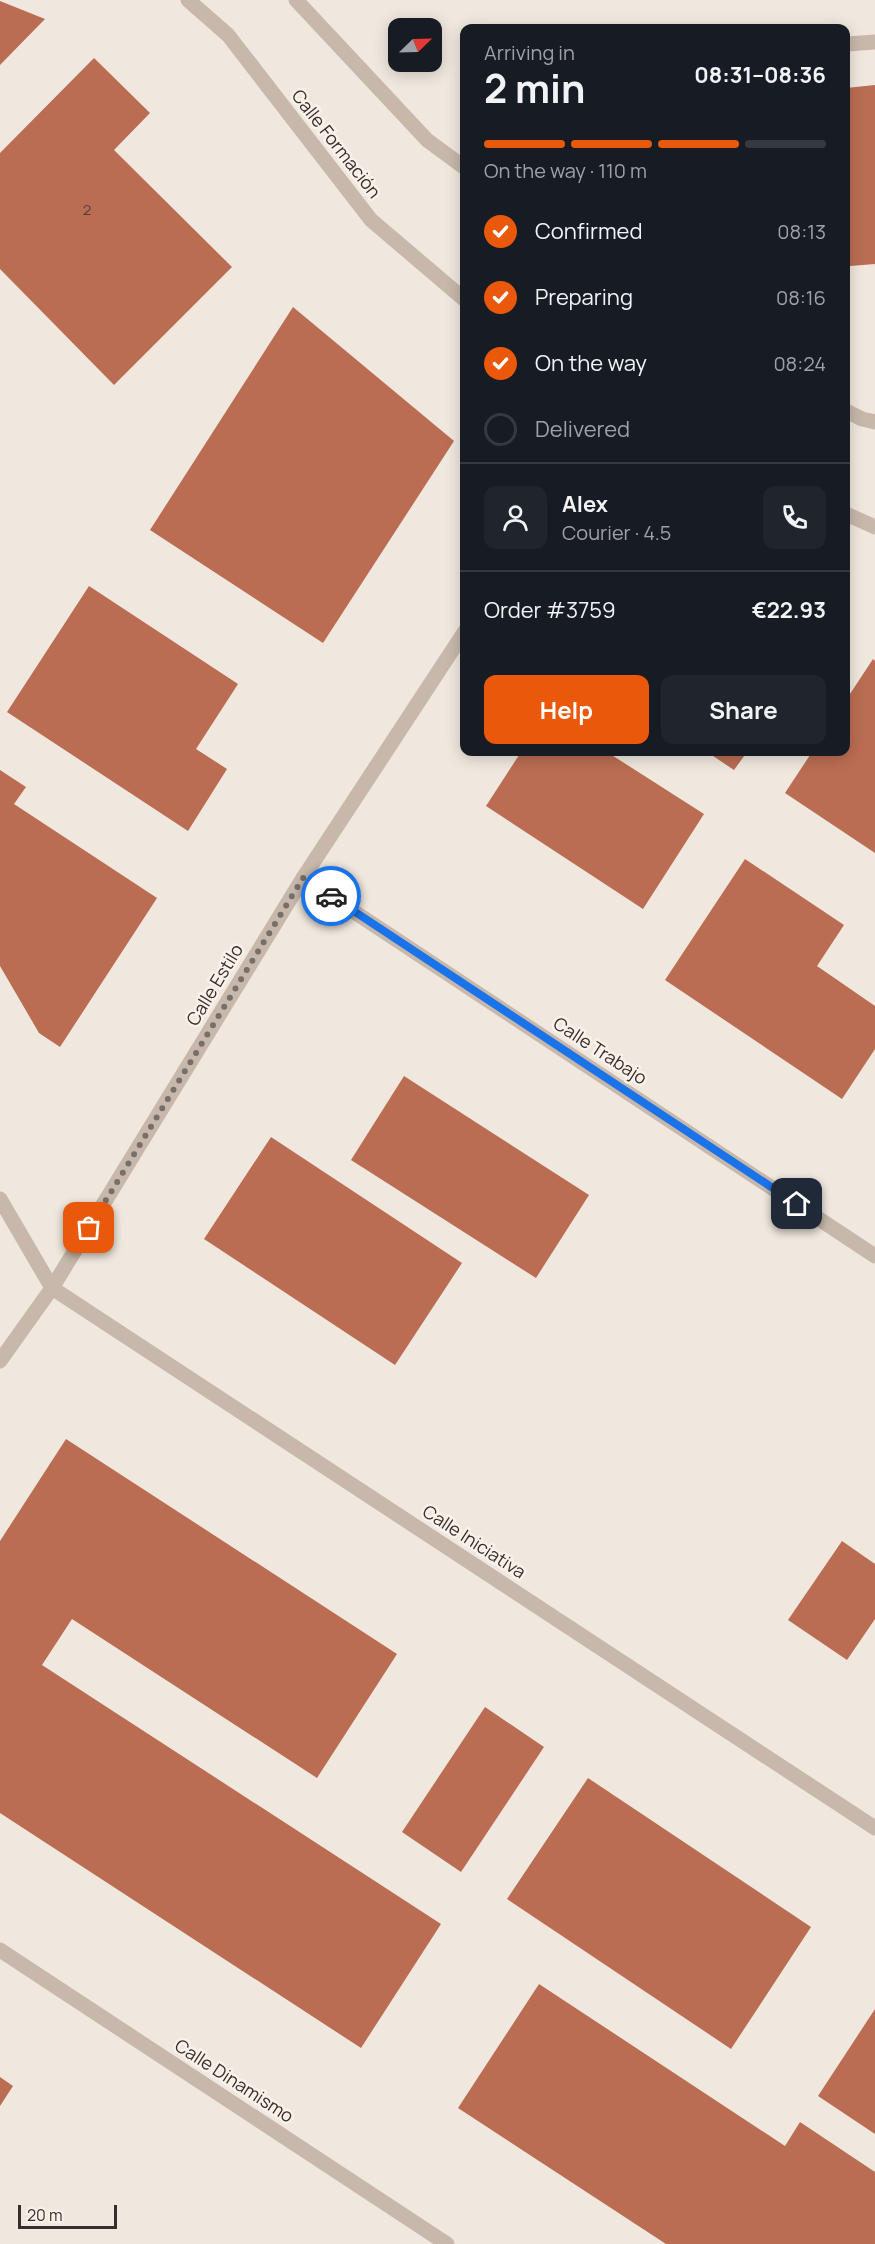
<!DOCTYPE html>
<meta charset="utf-8">
<style>
body{margin:0;font-family:Manrope,sans-serif;background:#20242c;color:#f1f3f6;height:100vh;display:flex;flex-direction:column;font-size:22px;white-space:nowrap}
*{box-sizing:border-box;margin:0}
p{font-size:20px;color:#9ea1a6}
.icon{flex:none;width:33px;height:33px;fill:none;stroke:currentColor;stroke-width:2;stroke-linecap:round;stroke-linejoin:round}
.map{position:relative;flex:1;overflow:hidden}
.side{position:absolute;left:460px;top:24px;width:390px;height:732px;display:flex;flex-direction:column;background:#171b24;border-radius:12px;box-shadow:0 3px 15px #0003}
.side>*{flex:none}
.needle{width:39px;rotate:67deg}
.controls{position:absolute;left:388px;top:18px;display:grid;gap:12px}
.controls a{display:grid;place-items:center;width:54px;height:54px;border-radius:12px;background:#171b24;box-shadow:0 3px 15px #0003;font-size:30px}
.scale{position:absolute;left:18px;bottom:15px;width:99px;box-sizing:border-box;padding-left:6px;border:3px solid #362e2a;border-top:0;font-size:16px;line-height:21px;white-space:nowrap;color:#362e2a;-webkit-text-stroke:4px #f8f2ea;paint-order:stroke}
.pin{position:absolute;display:grid;place-items:center;width:51px;height:51px;color:#fff;margin:-26px;border-radius:12px;box-shadow:0 3px 9px #0006}
.courier{position:absolute;display:grid;place-items:center;width:60px;height:60px;margin:-30px;border:4px solid #1a73e8;border-radius:50%;background:#fff;color:#222;box-shadow:0 2px 8px #0007}
.headline em{font-style:normal;font-weight:700}
.headline div{display:flex;flex-direction:column-reverse}
.headline{display:flex;align-items:center;justify-content:space-between;height:102px;padding:0 24px}
h1{font-size:39px;font-weight:700;line-height:45px}
.bar{display:grid;grid-template-columns:repeat(4,1fr);gap:9px 6px;align-content:center;height:72px;padding:0 24px}
.bar i{height:8px;border-radius:4px;background:#363941}
.bar .selected{background:#ea580c}
.bar p{grid-column:span 4}
.line{display:flex;align-items:center;gap:15px;padding:0 24px;border-top:2px solid #363941}
.line div{flex:1}
.round{display:grid;place-items:center;flex:none;width:63px;height:63px;border-radius:12px;background:#20242c}
ol{padding:0 24px;list-style:none}
li{display:flex;align-items:center;gap:18px;height:66px}
li p{margin-inline-start:auto}
li .icon{padding:6px;border-radius:50%;background:#ea580c;color:#fff;stroke-width:4}
li:last-child{color:#9ea1a6}
li i{width:33px;height:33px;border:3px solid #363941;border-radius:50%}
.action{display:flex;gap:12px;margin-top:auto;padding:12px 24px}
.action a{flex:1;height:69px;border-radius:12px;background:#ea580c;color:#fff;font-size:24px;font-weight:700;line-height:69px;text-align:center}
.action a+a{background:#20242c;color:#f1f3f6}
.map>svg:first-child{display:block}
</style>
<div class="map">
<svg width="875" height="2244" viewBox="0 0 875 2244">
<rect width="100%" height="100%" fill="#f0e8de"/>
<g fill="#ba6d52">
<polygon points="0,1 45,19 0,65"/>
<polygon points="94,58 150,113 114,150 232,267 114,385 0,269 0,153"/>
<polygon points="875,85 875,264 850,266 846,223 846,88"/>
<polygon points="293,307 454,441 323,643 150,530"/>
<polygon points="89,586 238,684 196,749 227,769 188,831 7,712"/>
<polygon points="873,659 875,661 875,853 785,793 812,752 846,752 846,700"/>
<polygon points="521,752 607,752 704,814 643,909 486,806"/>
<polygon points="707,752 747,752 734,770"/>
<polygon points="0,770 26,787 14,804 157,898 60,1047 39,1033 0,966"/>
<polygon points="745,859 844,925 817,966 875,1006 875,1049 842,1099 665,980"/>
<polygon points="404,1076 589,1195 536,1278 351,1160"/>
<polygon points="271,1137 462,1263 395,1365 204,1239"/>
<polygon points="66,1439 397,1654 317,1778 72,1619 42,1665 441,1924 361,2048 0,1813 0,1541"/>
<polygon points="842,1541 875,1564 875,1619 847,1660 788,1620"/>
<polygon points="485,1707 544,1747 461,1872 402,1832"/>
<polygon points="588,1778 811,1927 731,2049 507,1899"/>
<polygon points="539,1984 785,2146 800,2122 875,2172 875,2244 666,2244 458,2108"/>
<polygon points="875,2009 875,2134 818,2096"/>
<polygon points="0,2077 13,2086 0,2106"/>
</g>
<g fill="none" stroke-linecap="round" stroke-linejoin="round">
<g stroke="#c7b8ab" stroke-width="15">
<polyline points="188,0 228,35 371,220 465,300"/>
<polyline points="296,0 427,140 465,168"/>
<polyline points="847,44 875,42"/>
<polyline points="846,411 862,419 875,422"/>
<polyline points="846,514 875,527"/>
<polyline points="303,878 875,1256"/>
<polyline points="0,1199 52,1288 875,1828"/>
<polyline points="0,1361 52,1288 303,878 465,631"/>
<polyline points="0,1950 447,2244"/>
</g>
</g>
<g fill="none" stroke-linecap="round" stroke-linejoin="round">
<polyline stroke="#776f69" stroke-width="6" stroke-dasharray="0 10.8" points="89,1228 303,878 331,896"/>
<polyline stroke="#1a73e8" stroke-width="8" points="331,896 797,1204"/>
</g>
<g text-anchor="middle" stroke-width="5" stroke-linejoin="round" paint-order="stroke">
<g font-size="15" fill="#573e34">
<text x="87" y="215">2</text>
</g>
<g font-size="18" fill="#362e2a" stroke="#f8f2ea">
<text transform="translate(336 144) rotate(52)" y="6">Calle Formación</text>
<text transform="translate(215 985) rotate(-59)" y="6">Calle Estilo</text>
<text transform="translate(600 1051) rotate(33)" y="6">Calle Trabajo</text>
<text transform="translate(474 1542) rotate(33)" y="6">Calle Iniciativa</text>
<text transform="translate(234 2081) rotate(33)" y="6">Calle Dinamismo</text>
</g>
</g>
</svg>
<div class="controls">
<a><svg class="needle" viewBox="-14 -14 28 28"><path d="M0-13l5 13h-10z" fill="#e53935"/><path d="M0 13l5-13h-10z" fill="#9ea1a6"/></svg></a>
</div>
<div class="scale">20 m</div>
<div class="pin" style="left:89px;top:1228px;background:#ea580c"><svg class="icon" aria-label="bag" viewBox="0 0 24 24"><path d="M5 8h14l-1 12H6zM9 8a3 3 0 0 1 6 0"/></svg></div>
<div class="pin" style="left:797px;top:1204px;background:#1f2937"><svg class="icon" aria-label="home" viewBox="0 0 24 24"><path d="M3 11l9-7 9 7M6 9v11h12V9"/></svg></div>
<div class="courier" style="left:331px;top:896px"><svg class="icon" aria-label="car" viewBox="0 0 24 24"><path d="M5 17H2v-5l4-1 3-4h7l3 4 3 1v5h-3M9 17h6M6 11h13"/><circle cx="7" cy="17" r="2"/><circle cx="17" cy="17" r="2"/></svg></div>
<section class="side">
<div class="headline"><div><h1>2 min</h1><p>Arriving in</p></div><em>08:31–08:36</em></div>
<div class="bar"><i class="selected"></i><i class="selected"></i><i class="selected"></i><i></i><p>On the way · 110 m</p></div>
<ol>
<li><svg class="icon" aria-label="check" viewBox="0 0 24 24"><path d="M5 12l5 5 9-10"/></svg>Confirmed<p>08:13</p></li>
<li><svg class="icon" aria-label="check" viewBox="0 0 24 24"><path d="M5 12l5 5 9-10"/></svg>Preparing<p>08:16</p></li>
<li><svg class="icon" aria-label="check" viewBox="0 0 24 24"><path d="M5 12l5 5 9-10"/></svg>On the way<p>08:24</p></li>
<li><i></i>Delivered</li>
</ol>
<div class="line" style="height:108px"><a class="round"><svg class="icon" aria-label="person" viewBox="0 0 24 24"><circle cx="12" cy="8" r="4"/><path d="M4 21q1-7 8-7t8 7"/></svg></a><div><b>Alex</b><p>Courier · 4.5</p></div><a class="round"><svg class="icon" aria-label="phone" viewBox="0 0 24 24"><path d="M5 4h4l2 5-3 2q2 4 5 5l2-3 5 2v4C11 20 4 13 5 4z"/></svg></a></div>
<div class="line" style="height:78px"><div>Order #3759</div><b>€22.93</b></div>
<div class="action"><a>Help</a><a>Share</a></div>
</section>
</div>
